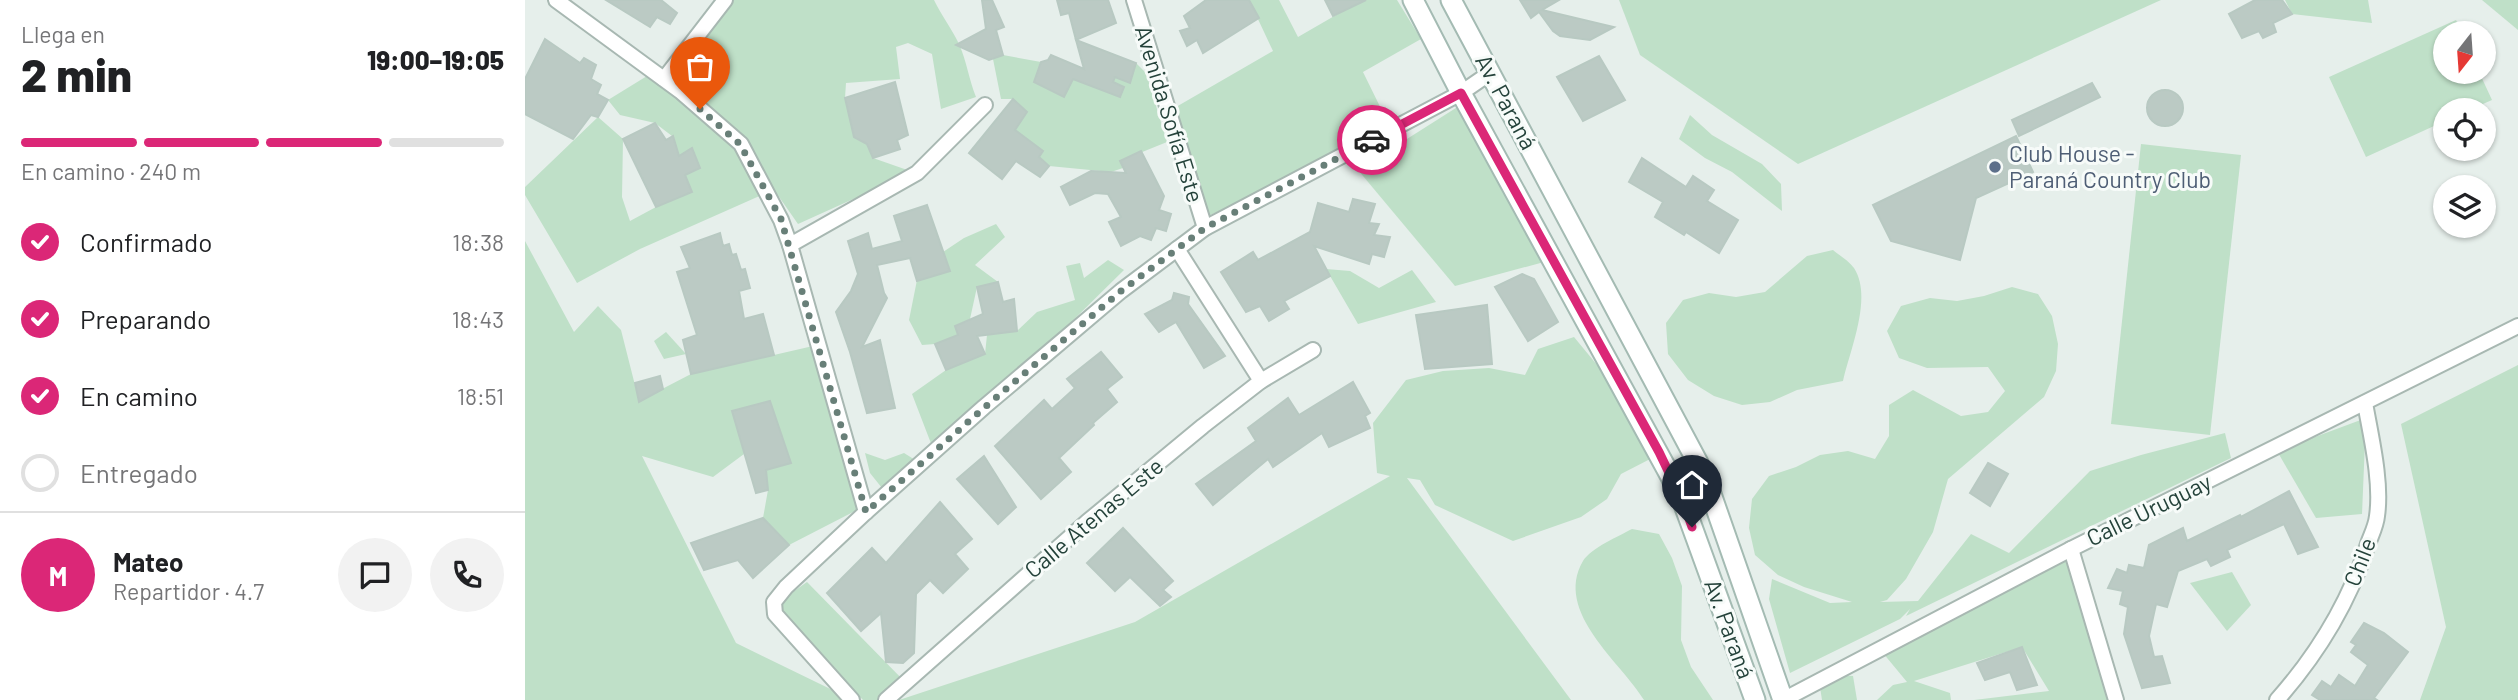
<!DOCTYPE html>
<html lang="es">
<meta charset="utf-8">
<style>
body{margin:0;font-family:Barlow,sans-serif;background:#f2f2f2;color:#202124;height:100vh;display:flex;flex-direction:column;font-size:26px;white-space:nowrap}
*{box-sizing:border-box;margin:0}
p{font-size:23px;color:#757577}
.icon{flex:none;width:38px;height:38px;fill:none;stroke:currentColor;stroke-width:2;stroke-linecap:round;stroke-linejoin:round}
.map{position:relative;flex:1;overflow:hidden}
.panel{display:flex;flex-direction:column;background:#fff;width:525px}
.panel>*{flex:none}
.needle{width:46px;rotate:197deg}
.tools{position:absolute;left:1908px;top:21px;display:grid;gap:14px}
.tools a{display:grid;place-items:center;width:63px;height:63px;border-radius:50%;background:#fff;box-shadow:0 2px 5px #0004;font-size:35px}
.pin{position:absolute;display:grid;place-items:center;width:60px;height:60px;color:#fff;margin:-72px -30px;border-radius:50% 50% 50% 0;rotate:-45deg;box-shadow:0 0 7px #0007}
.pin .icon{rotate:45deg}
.courier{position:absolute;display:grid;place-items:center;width:70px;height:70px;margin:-35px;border:5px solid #db2777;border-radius:50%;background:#fff;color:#222;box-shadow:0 2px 9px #0007}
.headline em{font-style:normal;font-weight:800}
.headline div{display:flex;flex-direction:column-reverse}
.headline{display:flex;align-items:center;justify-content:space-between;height:119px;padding:0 21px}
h1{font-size:46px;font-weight:800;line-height:52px}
.bar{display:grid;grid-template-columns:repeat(4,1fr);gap:10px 7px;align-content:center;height:84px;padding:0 21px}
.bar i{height:9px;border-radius:5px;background:#e0e0e0}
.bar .active{background:#db2777}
.bar p{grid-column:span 4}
.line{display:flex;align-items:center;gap:18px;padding:0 21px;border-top:2px solid #e0e0e0}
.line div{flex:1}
.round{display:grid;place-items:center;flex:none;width:74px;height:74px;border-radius:37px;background:#f2f2f2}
ol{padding:0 21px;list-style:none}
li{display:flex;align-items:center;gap:21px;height:77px}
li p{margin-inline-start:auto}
li .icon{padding:7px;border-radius:50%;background:#db2777;color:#fff;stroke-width:4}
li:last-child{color:#757577}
li i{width:38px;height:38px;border:4px solid #e0e0e0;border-radius:50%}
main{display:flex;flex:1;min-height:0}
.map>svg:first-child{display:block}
</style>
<main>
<section class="panel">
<div class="headline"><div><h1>2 min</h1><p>Llega en</p></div><em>19:00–19:05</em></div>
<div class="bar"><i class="active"></i><i class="active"></i><i class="active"></i><i></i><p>En camino · 240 m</p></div>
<ol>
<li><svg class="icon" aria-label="check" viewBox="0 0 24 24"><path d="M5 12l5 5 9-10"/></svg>Confirmado<p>18:38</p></li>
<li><svg class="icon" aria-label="check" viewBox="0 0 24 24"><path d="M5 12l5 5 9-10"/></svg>Preparando<p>18:43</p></li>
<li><svg class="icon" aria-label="check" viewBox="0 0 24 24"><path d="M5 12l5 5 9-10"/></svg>En camino<p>18:51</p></li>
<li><i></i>Entregado</li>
</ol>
<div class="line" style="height:126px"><b class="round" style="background:#db2777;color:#fff">M</b><div><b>Mateo</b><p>Repartidor · 4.7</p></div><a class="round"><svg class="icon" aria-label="chat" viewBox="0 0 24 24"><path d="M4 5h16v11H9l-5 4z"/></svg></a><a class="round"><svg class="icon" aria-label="phone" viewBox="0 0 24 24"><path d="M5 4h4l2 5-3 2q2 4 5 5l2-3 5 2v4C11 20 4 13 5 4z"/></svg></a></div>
</section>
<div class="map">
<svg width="1993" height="700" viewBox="0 0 1993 700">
<rect width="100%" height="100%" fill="#e6efeb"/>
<g fill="#bfe0c8">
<path d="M209 0H409C416 15 427 29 434 44 442 62 444 80 451 97L416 109 407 54 383 43 371 47 375 79 321 83 320 98 329 136 342 144 348 158 388 172 273 224 217 144 241 193 115 249 52 283 0 195V187L73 117 98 139 97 197 105 221 131 207 167 192 160 175 167 149 154 156 147 136 130 123 95 115 83 100 122 76 214 143 139 79Z"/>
<polygon points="724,0 754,0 773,37 837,0 872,0 896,39 838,72 866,129 677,219 651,107 748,51"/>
<polygon points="1094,0 1636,0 1273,164 1115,55"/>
<polygon points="1760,0 1843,0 1847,23 1767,14"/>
<polygon points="1957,0 1993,0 1993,30"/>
<polygon points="1931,20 1937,33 1920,33 1920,72 1954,72 1967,100 1944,110 1920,110 1920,121 1841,157 1804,77"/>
<polygon points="478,55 516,62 509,82 539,97 548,79 585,93 590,77 605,83 611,63 621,73 642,142 595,161 598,168 586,172 524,166 514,157 518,151 490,130 502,112 488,99 476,99 468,59"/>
<polygon points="934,106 1019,262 930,286 833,170"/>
<polygon points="1165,115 1187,135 1237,164 1256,184 1257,211 1207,172 1180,158 1154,139"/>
<polygon points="1616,144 1716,155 1685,435 1586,424"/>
<polygon points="471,224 480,237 450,265 473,282 452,287 445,319 430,326 433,335 410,344 397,345 384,320 392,280 425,271 418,252 439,238"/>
<polygon points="0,241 49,332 73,306 96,330 114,401 166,374 288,346 302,375 332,510 264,545 238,518 243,490 241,470 266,463 245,401 208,411 219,454 188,477 117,456 211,643 328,700 0,700"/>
<path d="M1308 250C1314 255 1324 261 1329 268 1348 297 1325 350 1318 381L1272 390 1245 402 1217 405 1189 396 1163 380 1143 354 1141 323 1158 300 1184 293 1211 297 1240 292 1282 256Z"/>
<polygon points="583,260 599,270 528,340 407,446 387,394 421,370 460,354 462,335 492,331 512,312 550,300 541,266 555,263 559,278"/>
<polygon points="801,269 825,271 854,288 887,270 911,302 833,324"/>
<polygon points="1487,287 1513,294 1527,316 1533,344 1531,371 1519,397 1423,479 1408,532 1381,579 1362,600 1355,602 1393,601 1446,534 1484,553 1565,471 1616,455 1700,433 1706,458 1381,616 1385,609 1375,619 1265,673 1244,599 1247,579 1305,603 1327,602 1279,587 1253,575 1230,555 1224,528 1227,499 1244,476 1271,467 1295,455 1323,451 1350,459 1364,436 1364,405 1388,390 1436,416 1463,412 1480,391 1463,367 1402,368 1374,358 1362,331 1376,306 1405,298 1432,301 1459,296"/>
<polygon points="141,332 161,354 139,359 129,341"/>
<polygon points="1049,337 1096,394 1131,456 1096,474 1082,499 1056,517 988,541 910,505 895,480 882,478 1046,700 374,700 610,622 865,476 852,473 848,423 881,380 918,371 964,368 1000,375 1013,349"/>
<polygon points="1993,365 1993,700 1895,700 1921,627 1876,424"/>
<polygon points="1841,418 1837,514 1791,518 1752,451"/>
<polygon points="340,453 360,460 379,453 395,463 361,493 345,473"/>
<path d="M1107 529 1134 534 1147 558 1157 586 1156 640 1166 667 1188 700H1119C1097 663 1028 612 1058 561 1066 548 1094 536 1107 529Z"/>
<polygon points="1544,553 1588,700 1449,700 1524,691 1497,647 1389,681 1425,693 1426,700 1352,700 1368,685 1382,682 1353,647"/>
<polygon points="1707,572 1726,605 1702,631 1665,583"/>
<polygon points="282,582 381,683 358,700 338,700 248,606"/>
<polygon points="1293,674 1328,676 1332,700 1297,700"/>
</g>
<g fill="#bbcac4" stroke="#b8c9c2" stroke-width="2">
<polygon points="81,0 136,0 152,13 145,24 132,17 125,27"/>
<polygon points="457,0 467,0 479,27 471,30 478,55 464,60 431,45 461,29"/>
<polygon points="532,0 583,0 591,23 551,40 544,13 536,15"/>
<polygon points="681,0 724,0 734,18 678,53 672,40 662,46 655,31 665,28 659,16"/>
<polygon points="800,0 841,0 808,16"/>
<polygon points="995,0 1034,0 1017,10 1089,27 1065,40 1035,36 1028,31 1014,12 1006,18"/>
<polygon points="1730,0 1757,0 1767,14 1748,23 1751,32 1738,38 1734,31 1717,38 1704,14"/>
<polygon points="20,39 55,63 59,58 71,65 66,79 76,85 72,94 83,100 73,117 66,115 48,139 0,114 0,79"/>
<polygon points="551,40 611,63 605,83 590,77 588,82 599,87 595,97 548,79 539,97 509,82 516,62 523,60 526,55 559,69"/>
<polygon points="1074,56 1100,100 1058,121 1032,77"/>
<polygon points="370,82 383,135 372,140 375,149 348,158 342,144 329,137 320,98"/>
<polygon points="1567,83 1575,97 1494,136 1487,120"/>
<circle cx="1640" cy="108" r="18"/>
<polygon points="488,99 502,112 490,130 518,151 514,157 524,166 515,177 491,161 477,179 444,153"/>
<polygon points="130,123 141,140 148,136 154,156 167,148 175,168 160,175 167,192 131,207 98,139"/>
<polygon points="1491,136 1508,172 1451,198 1435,260 1366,241 1348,205"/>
<polygon points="616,151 639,196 634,210 646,214 641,231 631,228 626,240 615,236 596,246 584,222 596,217 583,194 570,193 545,205 536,187 566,171 601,173 595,161"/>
<polygon points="1117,158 1161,187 1168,176 1189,190 1182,201 1213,220 1194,253 1161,232 1159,235 1130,217 1138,202 1104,182"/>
<polygon points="828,199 850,204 844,223 854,224 849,235 865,237 859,257 847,254 844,264 789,246 805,276 759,301 764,309 744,321 735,306 721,312 696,272 728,252 733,260 785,232 793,203 824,212"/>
<polygon points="402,205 425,271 392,281 385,258 352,265 359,293 362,298 337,347 355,340 370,408 342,413 325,352 311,312 326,291 333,274 323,241 343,233 347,249 377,241 369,216"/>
<polygon points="195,233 198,246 204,244 207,255 211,254 216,270 220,269 225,288 214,291 219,319 238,314 249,355 166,374 158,340 172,335 152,272 165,268 156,247"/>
<polygon points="997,274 1009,279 1033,322 1003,341 970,287"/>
<polygon points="473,282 478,302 489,299 492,331 452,336 460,354 421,370 410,344 433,335 430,326 458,314 452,287"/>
<polygon points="649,293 664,297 663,304 700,356 679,368 651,322 634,332 620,314 647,300"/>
<polygon points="962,305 967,364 900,369 891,315"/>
<polygon points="576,352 597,377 582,389 592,402 568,423 569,425 534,458 546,472 516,499 470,446 519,400 527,409 550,388 542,379"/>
<polygon points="135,376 138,389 114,402 110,383"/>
<polygon points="828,382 845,413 840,416 845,428 804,447 797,433 748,467 743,459 688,505 671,484 731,441 723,428 763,398 774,415"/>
<polygon points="245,401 266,463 241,470 243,490 231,493 207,411"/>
<polygon points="459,456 491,507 473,524 432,479"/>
<polygon points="1463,463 1483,474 1465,506 1445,493"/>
<polygon points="1764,491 1793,547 1773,554 1759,524 1702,550 1705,557 1686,566 1682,559 1653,571 1642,607 1631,604 1624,636 1629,657 1637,656 1645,683 1617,688 1599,634 1603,607 1595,604 1598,591 1583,588 1592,569 1602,573 1604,565 1619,568 1624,545 1658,528 1662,541 1715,515 1716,517"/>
<polygon points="415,502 447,539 430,554 443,569 418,593 405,580 391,594 389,653 378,663 361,662 356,613 336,631 302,593 347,548 361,563"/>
<polygon points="238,518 264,545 228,578 213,560 179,570 166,543"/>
<polygon points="598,528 648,581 638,590 646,597 635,606 605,577 590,591 562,563"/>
<polygon points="1839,623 1859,633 1883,652 1849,698 1852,700 1795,700 1787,695 1797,681 1806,687 1814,675 1830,686 1843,665 1826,652 1831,645 1826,642"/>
<polygon points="1497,647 1512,685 1492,690 1485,672 1460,680 1452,663"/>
</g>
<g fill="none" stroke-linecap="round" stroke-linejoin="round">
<defs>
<g id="street">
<polyline points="31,0 155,91 216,144 256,220 265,245 341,512"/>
<polyline points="609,0 680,228"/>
<polyline points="139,79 200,0"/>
<polyline points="265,245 392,173 460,105"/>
<polyline points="652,249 736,381"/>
<polyline points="1546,549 1591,700"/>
<polyline points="327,700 250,614 249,602 261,587 341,512 459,407 596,291 680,228 936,93 965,73"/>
<polyline points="361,700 562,522 678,426 736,381 788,350"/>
<polyline points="1258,700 1546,549 1993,326"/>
<path d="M1752 700C1791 656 1823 604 1842 547 1845 537 1851 527 1852 516 1857 482 1846 437 1840 403"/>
</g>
<g id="secondary">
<polyline points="888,0 936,93 1146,477 1158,502 1230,700"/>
<polyline points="926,0 1173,463 1185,491 1258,700"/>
</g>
</defs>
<use href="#street" stroke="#a8b8b2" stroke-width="18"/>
<use href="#secondary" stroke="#a4bbb3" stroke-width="23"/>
<use href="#street" stroke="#fff" stroke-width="14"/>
<use href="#secondary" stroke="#fff" stroke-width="19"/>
</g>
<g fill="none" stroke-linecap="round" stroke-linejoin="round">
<polyline stroke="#687f78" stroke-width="7" stroke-dasharray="0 12.6" points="175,109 215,144 256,219 341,512 460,407 596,291 680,228 847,140"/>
<polyline stroke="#db2777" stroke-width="9" points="847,140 936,93 1134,452 1158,502 1167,527"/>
</g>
<circle fill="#5c6f8a" stroke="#f7fbf9" stroke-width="2.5" cx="1470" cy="167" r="7"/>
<g text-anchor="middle" stroke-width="6" stroke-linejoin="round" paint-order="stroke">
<g font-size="23" fill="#24423a" stroke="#f7fbf9">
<text transform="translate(981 102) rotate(62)" y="8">Av. Paraná</text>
<text transform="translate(644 114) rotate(73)" y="8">Avenida Sofía Este</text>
<text transform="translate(1624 510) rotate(-26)" y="8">Calle Uruguay</text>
<text transform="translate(569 518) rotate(-40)" y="8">Calle Atenas Este</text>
<text transform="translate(1835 562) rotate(-69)" y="8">Chile</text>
<text transform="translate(1204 629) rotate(70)" y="8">Av. Paraná</text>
</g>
<g font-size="23" fill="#4e5e75" stroke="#f7fbf9" text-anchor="start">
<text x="1484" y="162">Club House -<tspan x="1484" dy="26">Paraná Country Club</tspan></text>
</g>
</g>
</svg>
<div class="tools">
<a><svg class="needle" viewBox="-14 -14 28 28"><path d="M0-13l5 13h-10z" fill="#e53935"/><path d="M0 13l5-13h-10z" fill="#757577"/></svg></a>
<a><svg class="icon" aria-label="locate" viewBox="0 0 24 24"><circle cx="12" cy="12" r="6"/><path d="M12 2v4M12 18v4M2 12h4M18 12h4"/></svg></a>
<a><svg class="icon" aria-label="layers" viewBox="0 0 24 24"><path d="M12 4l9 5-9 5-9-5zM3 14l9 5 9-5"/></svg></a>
</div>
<div class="pin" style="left:175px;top:109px;background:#ea580c"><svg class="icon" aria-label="bag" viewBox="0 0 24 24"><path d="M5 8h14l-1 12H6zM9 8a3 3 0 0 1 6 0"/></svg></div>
<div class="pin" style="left:1167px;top:527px;background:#1f2937"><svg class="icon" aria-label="home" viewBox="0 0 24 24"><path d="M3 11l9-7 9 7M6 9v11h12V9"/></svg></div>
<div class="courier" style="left:847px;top:140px"><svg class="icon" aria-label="car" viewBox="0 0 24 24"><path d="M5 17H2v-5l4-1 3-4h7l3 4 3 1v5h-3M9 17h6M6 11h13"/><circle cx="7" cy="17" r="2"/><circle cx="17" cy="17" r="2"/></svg></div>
</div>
</main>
